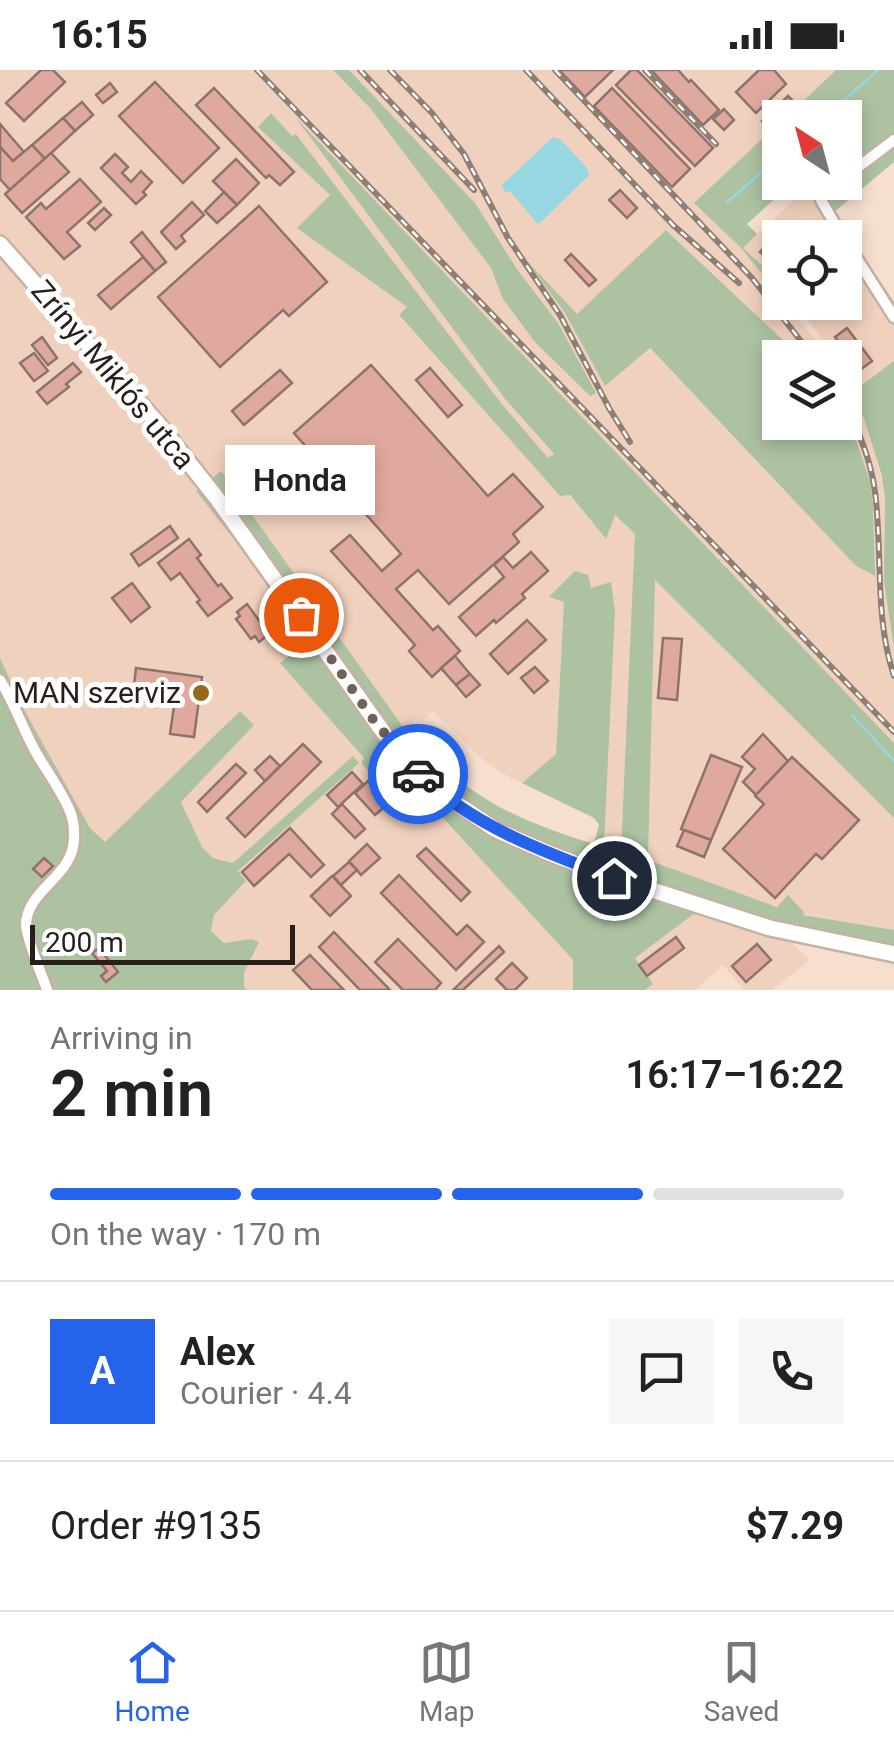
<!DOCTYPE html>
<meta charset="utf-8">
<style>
body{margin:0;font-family:Roboto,sans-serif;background:#f6f6f6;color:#222;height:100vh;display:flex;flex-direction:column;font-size:38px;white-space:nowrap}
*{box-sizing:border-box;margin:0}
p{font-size:32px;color:#767676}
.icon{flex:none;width:55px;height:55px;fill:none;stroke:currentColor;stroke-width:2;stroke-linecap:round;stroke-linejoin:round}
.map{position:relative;height:920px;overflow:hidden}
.panel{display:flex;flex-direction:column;background:#fff;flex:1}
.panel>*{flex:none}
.needle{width:65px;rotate:324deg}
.tools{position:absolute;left:762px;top:30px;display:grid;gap:20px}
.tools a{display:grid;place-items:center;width:100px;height:100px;border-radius:0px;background:#fff;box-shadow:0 5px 15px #0003;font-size:50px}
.scale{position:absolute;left:30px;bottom:25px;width:265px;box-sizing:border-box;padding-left:10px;border:5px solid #281f1a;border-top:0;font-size:28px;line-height:35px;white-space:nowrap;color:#281f1a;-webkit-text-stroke:8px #fff;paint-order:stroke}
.pin{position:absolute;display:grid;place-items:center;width:85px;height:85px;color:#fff;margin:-42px;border:5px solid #fff;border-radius:50%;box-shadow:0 2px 10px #0007}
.courier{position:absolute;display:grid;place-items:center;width:100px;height:100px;margin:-50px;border:8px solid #2563eb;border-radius:50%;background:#fff;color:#222;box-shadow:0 2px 12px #0007}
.bubble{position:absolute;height:70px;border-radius:0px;background:#fff;box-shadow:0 5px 15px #0003;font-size:32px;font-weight:600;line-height:70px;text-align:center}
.headline em{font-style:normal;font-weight:600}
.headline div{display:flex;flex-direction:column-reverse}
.headline{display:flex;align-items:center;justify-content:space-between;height:170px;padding:0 50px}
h1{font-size:65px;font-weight:600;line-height:75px}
.bar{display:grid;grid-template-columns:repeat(4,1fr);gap:15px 10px;align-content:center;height:120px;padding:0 50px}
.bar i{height:12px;border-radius:8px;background:#e0e0e0}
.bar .on{background:#2563eb}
.bar p{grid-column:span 4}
.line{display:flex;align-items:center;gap:25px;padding:0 50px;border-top:2px solid #e0e0e0}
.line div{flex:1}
.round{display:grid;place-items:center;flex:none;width:105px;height:105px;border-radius:0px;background:#f6f6f6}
.status{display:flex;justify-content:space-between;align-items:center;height:70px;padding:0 50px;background:#fff;direction:ltr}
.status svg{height:28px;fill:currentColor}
.menu{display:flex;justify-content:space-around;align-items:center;height:140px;border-top:2px solid #e0e0e0;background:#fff;font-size:28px;color:#767676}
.menu a{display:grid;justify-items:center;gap:5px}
.menu .on{color:#2563eb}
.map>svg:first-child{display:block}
</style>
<div class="status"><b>16:15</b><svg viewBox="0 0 49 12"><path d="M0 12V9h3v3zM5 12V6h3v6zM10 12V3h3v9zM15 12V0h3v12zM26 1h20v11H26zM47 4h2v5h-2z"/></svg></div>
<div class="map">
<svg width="894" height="920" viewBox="0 0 894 920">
<rect width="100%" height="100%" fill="#f7dfcf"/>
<g fill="#f0d1bd">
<polygon points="0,0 333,0 370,38 491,198 503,229 558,253 517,199 475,133 349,0 836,0 785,47 780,48 780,52 694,133 741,178 780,226 780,232 786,233 828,287 801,287 667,160 577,244 534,201 565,243 606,315 649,278 856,496 874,506 873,434 870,411 845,338 845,313 864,348 872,368 885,428 884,511 894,579 894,673 304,57 506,330 554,385 548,389 501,333 297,65 292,66 271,43 258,57 330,125 298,158 408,238 399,246 560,426 569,425 605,468 614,445 635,464 635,489 621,782 604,777 615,541 590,518 550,528 564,531 556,684 522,713 501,703 483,690 433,641 421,651 417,648 411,653 415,658 408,664 221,402 197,421 311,567 280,593 364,688 405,739 421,725 573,890 573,920 247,920 244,917 244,903 251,869 224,873 211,861 214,845 246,812 238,801 353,686 233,793 213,788 202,777 181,732 253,656 240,641 105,772 90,758 22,636 0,588"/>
<polygon points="812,113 817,113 822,118 813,126 838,167 780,168 780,213 743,178"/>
<polygon points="845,178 894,256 894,291 858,317 845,299 845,288 836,287 795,233 845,232"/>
<polygon points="654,509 894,748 894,860 801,844 718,817 648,790"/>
<polygon points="699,840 784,865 810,890 772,920 744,920 723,895 695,920 645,920 652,913 635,888"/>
</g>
<g fill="#acc2a1">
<polygon points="333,0 349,0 475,133 517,199 558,253 596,323 590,326 534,271 503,229 491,198 370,38"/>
<polygon points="836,0 894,0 894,92 834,142 894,232 894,256 812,126 828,113 845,112 845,97 849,93 845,88 845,48 785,48"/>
<path d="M271 43 292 66 296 64 501 333 548 388 554 384 506 330 296 48 894 673V748L655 510 648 790 777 837 788 825 804 842 803 845 894 860V884L699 840 635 888 653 914 645 920H573V890L422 725 404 740 361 693 364 688 280 593 311 567 196 421 221 401 408 664C431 687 458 712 486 729 518 749 558 763 594 774L599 755 594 748 522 713 556 684 564 532 549 527 575 501 588 505 591 518 611 512 615 541 604 776 621 781 635 464 615 445 606 469 570 425 560 426 399 245 407 237 297 158 330 125 258 57Z"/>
<polygon points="780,52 780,112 792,113 747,154 757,164 743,178 780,212 780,226 741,178 694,133"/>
<polygon points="666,160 801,287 780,288 780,352 845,352 845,338 870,411 873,434 875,506 856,496 650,278 605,316 565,243 527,191 577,244"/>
<polygon points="894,291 894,579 884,511 885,428 881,403 864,348 845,313 845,299 859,317"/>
<polygon points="0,588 22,636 90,758 105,772 240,641 254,655 181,732 202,777 213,788 233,793 353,686 359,693 238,801 246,811 214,845 211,861 224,873 251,869 259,872 244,903 244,917 247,920 0,920"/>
</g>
<polygon fill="#97d7e2" points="553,67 560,69 587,98 589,105 540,153 537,153 510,121 507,123 501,116"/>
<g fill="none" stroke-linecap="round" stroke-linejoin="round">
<g stroke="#97d7e2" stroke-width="2.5">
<polyline points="824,48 878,0"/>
<polyline points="727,132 780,86"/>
<polyline points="852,645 894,691"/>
</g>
</g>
<g fill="#dfa99d" stroke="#8d736d" stroke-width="2.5">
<polygon points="41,0 53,0 65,12 24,51 6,33"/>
<polygon points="559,0 613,0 585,27"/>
<polygon points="631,0 637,0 713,78 695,96 616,15"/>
<polygon points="651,0 678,0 689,12 691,10 719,40 703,55"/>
<polygon points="759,0 774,0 786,14 756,43 736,22"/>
<polygon points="155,12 219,78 183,113 119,46"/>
<polygon points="110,13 117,22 103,33 96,25"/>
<polygon points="214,18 294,102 280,115 269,105 266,108 196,35"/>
<polygon points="612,18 690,99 672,117 594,36"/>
<polygon points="788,26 798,36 786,48 780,48 780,53 772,61 762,51"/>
<polygon points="82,32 93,45 75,61 63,48"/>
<polygon points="724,39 734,50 724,60 713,49"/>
<polygon points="63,48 75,61 45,89 32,75"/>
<polygon points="0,54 24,82 13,91 0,77"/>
<polygon points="32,75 45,89 10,120 0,109 0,77 13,91"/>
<polygon points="51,83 69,102 22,143 5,124"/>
<polygon points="115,84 128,97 122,103 131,112 141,101 152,112 143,122 146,125 136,134 101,98"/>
<polygon points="236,89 259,113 237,135 213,111"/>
<polygon points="80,109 101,132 67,162 80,176 64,189 26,147 41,133 46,139"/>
<polygon points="620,120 637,138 627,148 609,130"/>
<polygon points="224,122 237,135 217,153 205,141"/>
<polygon points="192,132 204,145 181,166 185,171 176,179 161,162"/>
<polygon points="259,136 327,212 289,246 283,240 220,297 158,227"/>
<polygon points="104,138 111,145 95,160 88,153"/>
<polygon points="142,162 166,192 155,201 131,172"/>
<polygon points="772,169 780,176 779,208 772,202 777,197 760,182"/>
<polygon points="571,184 596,210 589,216 565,190"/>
<polygon points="143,187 155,201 111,239 98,225"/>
<polygon points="847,258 872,291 860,300 835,267"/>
<polygon points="42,267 57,288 48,295 32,275"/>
<polygon points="34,283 48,301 34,311 20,293"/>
<polygon points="73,293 81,302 66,314 69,317 47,334 37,322"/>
<polygon points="371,295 488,426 513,404 543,437 513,464 519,472 449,534 418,500 396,519 433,560 438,556 460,581 432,607 409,581 415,575 331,481 350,465 382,501 401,484 294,363"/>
<polygon points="430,298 462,335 448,347 416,310"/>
<polygon points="280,300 292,313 244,355 232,341"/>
<polygon points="170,456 178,468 139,496 131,484"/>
<polygon points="189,469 201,485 197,488 218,516 221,514 232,528 208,546 197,532 200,530 180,503 171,510 158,493"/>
<polygon points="531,482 548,501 522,524 525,528 496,553 494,550 476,566 459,547 504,507 494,495 503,487 513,498"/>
<polygon points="132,513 150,537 131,552 112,528"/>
<polygon points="247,534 269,564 259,572 255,566 251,569 236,549 240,546 237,542"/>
<polygon points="527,550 546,570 508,604 490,584"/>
<polygon points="663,568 682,569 677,630 658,628"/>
<polygon points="455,586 470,604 456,615 441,598"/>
<polygon points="535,597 548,611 534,623 521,608"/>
<polygon points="136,598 202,607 194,667 170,664 174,636 159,634 160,627 133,624"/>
<polygon points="470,604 480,615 466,627 456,615"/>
<polygon points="763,664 788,691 756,725 743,712 755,699 742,687"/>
<polygon points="303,674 321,692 245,767 227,748"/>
<polygon points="711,685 742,697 711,770 681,759"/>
<polygon points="270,686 280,696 265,711 255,700"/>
<polygon points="792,687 859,750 822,789 816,784 775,828 723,779 764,734 755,726"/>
<polygon points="236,694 246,703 207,742 198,732"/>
<polygon points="352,702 363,714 338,737 327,725"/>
<polygon points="368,711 388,734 375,745 355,723"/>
<polygon points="416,727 425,736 415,746 407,737"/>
<polygon points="342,734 365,759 355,768 332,744"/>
<polygon points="290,758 324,795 311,807 289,784 254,816 242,802"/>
<polygon points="684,760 711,770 704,787 677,776"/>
<polygon points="367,774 380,788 361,805 349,791"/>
<polygon points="426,778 470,822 461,831 417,786"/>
<polygon points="44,788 53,796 42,807 33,799"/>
<polygon points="349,792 357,800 341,815 333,806"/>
<polygon points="399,805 457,865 467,855 484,872 456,900 381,823"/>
<polygon points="332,806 351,826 330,846 311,826"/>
<polygon points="334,862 390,920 360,920 319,877"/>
<polygon points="676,867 684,878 647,906 639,895"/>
<polygon points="398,869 441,913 435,920 403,920 375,892"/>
<polygon points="757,874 771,890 746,912 732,896"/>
<polygon points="499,876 504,882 463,920 453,920"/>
<polygon points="99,878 118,902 106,912 101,906 107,901 92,883"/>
<polygon points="310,885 344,920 312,920 293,900"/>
<polygon points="512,893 527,908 515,920 507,920 496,909"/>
</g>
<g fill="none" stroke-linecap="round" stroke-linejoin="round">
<defs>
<g id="minor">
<polyline points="845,107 894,70"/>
<polyline points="837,112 824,123 821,130 843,168"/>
<polyline points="845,170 894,247"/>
<path d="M0 610C14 633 22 656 34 679 45 699 60 718 69 739 74 750 75 765 73 777 67 808 27 822 26 854 26 869 42 904 47 920"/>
</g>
<polyline id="secondary" points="0,174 158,354 216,427 396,680 434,718 496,760 551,784 615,808 770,858 894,884"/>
</defs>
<use href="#minor" stroke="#c8b1a2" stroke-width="15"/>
<use href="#secondary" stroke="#c8b1a2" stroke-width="20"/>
<use href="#minor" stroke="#fff" stroke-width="10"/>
<use href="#secondary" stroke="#fff" stroke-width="15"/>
<defs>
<g id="rail">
<polyline points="257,0 894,662"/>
<polyline points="360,0 474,120"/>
<polyline points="390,0 432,43 464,84 508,168 560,245 609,338 630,372"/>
<polyline points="526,0 673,155 739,213"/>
<polyline points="555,0 752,208 814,288"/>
<polyline points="645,0 716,74"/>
<path d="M845 334C859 361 871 391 875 422 883 483 874 546 894 606"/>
</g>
</defs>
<use href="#rail" stroke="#8f7e74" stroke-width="6"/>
<use href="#rail" stroke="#fff" stroke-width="2.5" stroke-dasharray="8" stroke-linecap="butt"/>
</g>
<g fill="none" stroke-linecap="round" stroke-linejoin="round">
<polyline stroke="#706259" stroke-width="10" stroke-dasharray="0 18" points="301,545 372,648 418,704"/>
<path stroke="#2563eb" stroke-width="12" d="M418 704C474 756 543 782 614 808"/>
</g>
<circle fill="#966817" stroke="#fff" stroke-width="4" cx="201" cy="623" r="10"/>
<g text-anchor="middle" stroke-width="10" stroke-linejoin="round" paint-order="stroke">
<g font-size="30" fill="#281f1a" stroke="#fff">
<text transform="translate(113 305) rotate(50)" y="10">Zrínyi Miklós utca</text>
</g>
<g font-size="30" fill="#281f1a" stroke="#fff" text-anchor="end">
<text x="181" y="633">MAN szerviz</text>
</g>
</g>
</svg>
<div class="tools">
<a><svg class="needle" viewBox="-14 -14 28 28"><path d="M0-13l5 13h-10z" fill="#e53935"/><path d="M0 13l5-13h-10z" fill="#767676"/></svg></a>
<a><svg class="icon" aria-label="locate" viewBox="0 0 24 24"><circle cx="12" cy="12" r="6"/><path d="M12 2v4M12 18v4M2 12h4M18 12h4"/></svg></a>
<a><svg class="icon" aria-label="layers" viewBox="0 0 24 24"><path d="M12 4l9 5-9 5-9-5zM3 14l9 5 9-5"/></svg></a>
</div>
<div class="scale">200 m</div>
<div class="pin" style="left:301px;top:545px;background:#ea580c"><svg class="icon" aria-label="bag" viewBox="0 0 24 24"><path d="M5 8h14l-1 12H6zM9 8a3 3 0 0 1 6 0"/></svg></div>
<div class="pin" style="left:614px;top:808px;background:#1f2937"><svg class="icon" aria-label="home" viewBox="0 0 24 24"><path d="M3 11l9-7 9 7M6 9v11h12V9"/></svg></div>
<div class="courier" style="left:418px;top:704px"><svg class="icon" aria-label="car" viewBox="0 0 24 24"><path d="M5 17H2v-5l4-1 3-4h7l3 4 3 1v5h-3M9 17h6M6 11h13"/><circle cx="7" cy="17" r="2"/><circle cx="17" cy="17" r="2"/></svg></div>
<div class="bubble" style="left:225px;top:375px;width:150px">Honda</div>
</div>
<section class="panel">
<div class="headline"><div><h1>2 min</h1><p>Arriving in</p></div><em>16:17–16:22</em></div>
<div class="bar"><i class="on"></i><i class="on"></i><i class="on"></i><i></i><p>On the way · 170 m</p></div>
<div class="line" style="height:180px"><b class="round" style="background:#2563eb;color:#fff">A</b><div><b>Alex</b><p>Courier · 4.4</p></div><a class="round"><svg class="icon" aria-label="chat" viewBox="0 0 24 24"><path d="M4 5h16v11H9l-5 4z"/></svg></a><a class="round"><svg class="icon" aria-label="phone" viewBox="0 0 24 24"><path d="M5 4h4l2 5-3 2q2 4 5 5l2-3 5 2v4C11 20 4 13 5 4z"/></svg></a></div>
<div class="line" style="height:130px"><div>Order #9135</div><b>$7.29</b></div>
</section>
<nav class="menu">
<a class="on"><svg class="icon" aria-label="home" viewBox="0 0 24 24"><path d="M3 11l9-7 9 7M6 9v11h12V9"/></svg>Home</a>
<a><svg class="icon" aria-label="map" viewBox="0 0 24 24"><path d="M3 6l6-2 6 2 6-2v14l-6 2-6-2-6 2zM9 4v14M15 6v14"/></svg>Map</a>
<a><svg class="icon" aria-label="saved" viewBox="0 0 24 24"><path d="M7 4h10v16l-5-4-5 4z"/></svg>Saved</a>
</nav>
